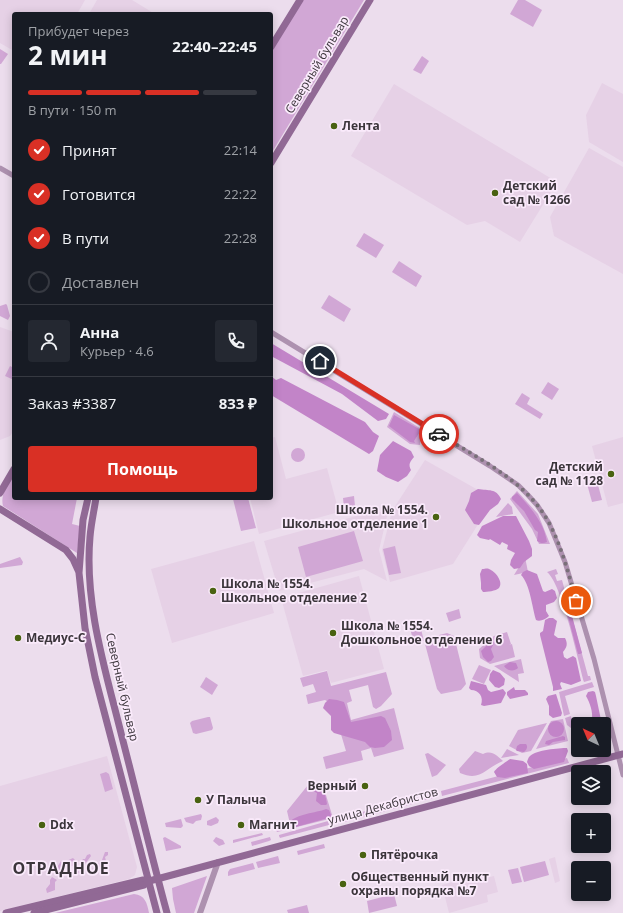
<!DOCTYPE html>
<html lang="ru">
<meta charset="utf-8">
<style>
body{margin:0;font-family:"Open Sans",sans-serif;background:#242831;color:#f1f3f6;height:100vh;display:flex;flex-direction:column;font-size:15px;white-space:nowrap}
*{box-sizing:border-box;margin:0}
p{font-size:13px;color:#9ea1a6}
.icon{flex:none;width:22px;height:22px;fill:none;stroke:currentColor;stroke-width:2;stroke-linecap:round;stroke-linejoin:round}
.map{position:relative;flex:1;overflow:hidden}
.drawer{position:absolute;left:12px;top:12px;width:261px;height:488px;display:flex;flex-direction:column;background:#171b24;border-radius:4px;box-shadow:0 2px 10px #0003}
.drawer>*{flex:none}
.needle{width:26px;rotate:316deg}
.tools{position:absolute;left:571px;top:717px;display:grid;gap:8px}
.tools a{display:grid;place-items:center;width:40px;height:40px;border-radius:4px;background:#171b24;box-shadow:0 2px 10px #0003;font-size:20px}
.pin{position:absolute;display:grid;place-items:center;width:34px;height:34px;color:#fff;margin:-17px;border:2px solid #fff;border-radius:50%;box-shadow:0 1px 4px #0007}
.courier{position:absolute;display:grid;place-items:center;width:40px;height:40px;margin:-20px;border:3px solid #d93025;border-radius:50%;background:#fff;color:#222;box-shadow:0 1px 5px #0007}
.head em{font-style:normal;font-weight:700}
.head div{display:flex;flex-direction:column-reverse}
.head{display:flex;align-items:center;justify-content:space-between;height:68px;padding:0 16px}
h1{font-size:26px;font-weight:700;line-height:30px}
.bar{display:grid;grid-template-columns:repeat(4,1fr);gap:6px 4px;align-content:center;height:48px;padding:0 16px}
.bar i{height:5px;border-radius:3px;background:#363941}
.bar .active{background:#d93025}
.bar p{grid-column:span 4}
.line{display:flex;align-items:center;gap:10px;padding:0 16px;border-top:1px solid #363941}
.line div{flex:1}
.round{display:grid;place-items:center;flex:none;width:42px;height:42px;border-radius:4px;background:#242831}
ol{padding:0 16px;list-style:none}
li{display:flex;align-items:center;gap:12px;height:44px}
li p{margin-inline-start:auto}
li .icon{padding:4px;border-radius:50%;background:#d93025;color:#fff;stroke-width:4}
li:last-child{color:#9ea1a6}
li i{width:22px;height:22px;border:2px solid #363941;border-radius:50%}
.primary-button{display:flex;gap:8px;margin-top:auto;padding:8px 16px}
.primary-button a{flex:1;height:46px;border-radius:4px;background:#d93025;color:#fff;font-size:16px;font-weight:700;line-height:46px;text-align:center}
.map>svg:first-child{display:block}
</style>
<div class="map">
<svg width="623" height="913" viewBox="0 0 623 913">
<rect width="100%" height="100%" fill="#ecdded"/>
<g fill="#e6d1e6">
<polygon points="0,0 85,0 77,14 14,14 14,51 0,43"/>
<polygon points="97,0 132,0 155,14 89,14"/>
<polygon points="602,83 623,94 623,162 589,142 586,115"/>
<polygon points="394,84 557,182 520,242 485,221 467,225 351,156"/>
<polygon points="589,148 623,167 623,274 554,236 550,217"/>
<polygon points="0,327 14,332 14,430 10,436 0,440"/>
<polygon points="275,437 286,479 327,468 339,512 259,534 250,498 271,498 271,438"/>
<polygon points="623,437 623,503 608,507 592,446"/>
<polygon points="425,460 494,499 453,564 390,582 382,550 392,511"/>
<polygon points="371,512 388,512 379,550 387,581 364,569 279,591 264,541"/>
<polygon points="254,541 274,613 172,643 151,569"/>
<polygon points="359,576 384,669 331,683 327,670 303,676 281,598"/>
<polygon points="107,756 137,867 135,875 129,879 0,911 0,786"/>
<polygon points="555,857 560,881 555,883 549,859"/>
<polygon points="481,874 482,879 494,876 498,892 487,895 488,902 449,913 442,885"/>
</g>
<g fill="#d1a7d5">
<polygon points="303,0 364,0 271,154 271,51"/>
<polygon points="518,0 525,0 542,10 533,27 510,14"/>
<polygon points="0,49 8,54 1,64 0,64"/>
<polygon points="422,56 429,61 421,74 413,70"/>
<polygon points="364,233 384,245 376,258 356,246"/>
<polygon points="399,261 422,276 416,287 392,272"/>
<polygon points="329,295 351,309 344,322 321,308"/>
<polygon points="6,304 7,305 10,316 8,320 0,316 0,306"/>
<polygon points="10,366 14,368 14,380 5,376"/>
<polygon points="548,382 559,389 552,400 541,393"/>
<polygon points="522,393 530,398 527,404 543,414 540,419 515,404"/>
<polygon points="394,412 423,430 420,438 420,445 410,444 387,427"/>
<circle cx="298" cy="455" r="7"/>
<path d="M14 474V498H77L72 524 80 526 77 553 3 506C0 494 8 484 14 474Z"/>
<polygon points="597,481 602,500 592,502 587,484"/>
<polygon points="517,491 538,514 550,544 539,544 532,529 510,499"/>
<polygon points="354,496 355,506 344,508 343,498"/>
<polygon points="235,498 248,498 256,528 241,531 233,499"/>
<polygon points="508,503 512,507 513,514 496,517"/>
<polygon points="354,531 363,561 306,577 298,547"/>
<polygon points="395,546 401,573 389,575 383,549"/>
<polygon points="20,557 23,562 22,565 0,568 0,564"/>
<polygon points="525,557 528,572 514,575"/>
<path d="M556 569 558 574 555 575 557 581 562 580 588 676H590L591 680 584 682C578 660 562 584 547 572Z"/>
<polygon points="459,609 461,618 449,622 446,613"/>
<polygon points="420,625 424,641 414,644 410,628"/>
<polygon points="507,632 511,644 509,645 512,644 515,657 490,664 480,658 479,649 494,636"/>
<path d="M447 633 454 636 466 684 461 690 441 694 437 689 425 644C429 636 440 635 447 633Z"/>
<polygon points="521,659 524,673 518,674 519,682 494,666"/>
<polygon points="479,665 491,670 484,684 472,679"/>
<polygon points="327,671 331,686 386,672 392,694 381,706 376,709 373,707 368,685 349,690 352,701 347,703 351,720 394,708 404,749 374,757 371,748 361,751 363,760 326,769 323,757 346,751 332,704 325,700 308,704 306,695 316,692 313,684 303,687 300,678"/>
<polygon points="206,677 218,685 212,695 200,687"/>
<polygon points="592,682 594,687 565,696 570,714 564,716 559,692"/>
<polygon points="571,716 575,731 567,725 565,718"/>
<polygon points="208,717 210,717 213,728 212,730 196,734 193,733 190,723 192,721"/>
<polygon points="563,719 568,741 536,749 551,721"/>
<polygon points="547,723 531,751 522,753 509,746 518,730"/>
<polygon points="507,749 519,755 501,758"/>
<path d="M475 751 483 754C492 750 496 755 503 761 485 768 481 782 460 773L459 769Z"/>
<polygon points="428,753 446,765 437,775 432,777 425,754"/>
<polygon points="567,758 569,763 442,796 441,791"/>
<polygon points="106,772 109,774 113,789 105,792 100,774"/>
<polygon points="322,782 333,818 277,832 276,830 290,827 291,828 287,811 308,785"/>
<polygon points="437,792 438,797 425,800 421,797"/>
<polygon points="416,798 416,802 412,804 345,822 342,822 339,818"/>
<polygon points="201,814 202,816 201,820 196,821 193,824 186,822 184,818"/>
<polygon points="216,817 219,820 218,823 211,826 207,825 207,821"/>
<polygon points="181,819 183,826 181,828 166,827 165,823"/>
<polygon points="328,821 329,825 280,838 279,836 279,835"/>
<polygon points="262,833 263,835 233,843 233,840"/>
<polygon points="165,837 181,846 181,848 166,851 163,838"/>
<polygon points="216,837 223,840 225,844 219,846 213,841"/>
<polygon points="270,837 271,840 269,841 252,846 251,842"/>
<polygon points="324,844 325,848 298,855 297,851"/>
<polygon points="105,852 108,852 108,855 105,857 106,861 110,864 92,869 100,862 99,861 102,860"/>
<polygon points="90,854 91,856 79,872 80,873 69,875 74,870 77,869 83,859 85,859 87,855"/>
<polygon points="278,856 280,863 258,868 256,862"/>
<polygon points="73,858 75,860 73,866 68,867 62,876 55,874 56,869 61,861 62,863"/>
<polygon points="545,861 549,875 524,882 520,867"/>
<polygon points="253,863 255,869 228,876 228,872 230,869"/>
<polygon points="518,868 522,882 512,884 508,870"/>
<polygon points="207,876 194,913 176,913 173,899 172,888"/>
<polygon points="52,877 57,880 55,882 55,890 47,893 46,889 50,884 50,880"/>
<path d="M134 894C145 895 147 903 149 913H55Z"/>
<polygon points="394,894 397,906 369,913 367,901"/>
<polygon points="307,905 309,913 288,913 287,910"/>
</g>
<g fill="#c284c8">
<polygon points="271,343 389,414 386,419 378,421 342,394 271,356"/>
<polygon points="271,376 276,380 281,378 365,422 373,432 379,436 373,451 369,454 271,395"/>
<polygon points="394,415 421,430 414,441 415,443 410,442 389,426"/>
<path d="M393 441 411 451 414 457C410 462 408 464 411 470L407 476 398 482 386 477 377 471 380 455Z"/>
<path d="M478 489C489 491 496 488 501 499L498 504 490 510 479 525 474 524 465 510 469 501 471 493Z"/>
<path d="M517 493C530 507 544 522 547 542 543 544 540 543 537 541L538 532 535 530 524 511 512 499V497Z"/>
<polygon points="503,516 516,516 529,541 532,549 532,556 524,562 520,568 514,569 510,565 511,560 515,553 507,549 508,545 502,542 500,545 490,539 489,540 480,538 477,535 482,526"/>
<path d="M482 569C485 569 487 568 489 569 495 571 504 582 499 588 496 591 487 592 483 592L481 589V583L480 574Z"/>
<path d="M527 570 537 574 543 591 545 592 552 589 555 591 557 598 554 602 546 605V611L549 616C546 619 540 622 536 620 532 607 530 584 521 575L523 572Z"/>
<polygon points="566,601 568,601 582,653 580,654 578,654 564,602"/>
<path d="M549 618H553L557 621 554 635 558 638H565C568 644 567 647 563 652L564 657 567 659 573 656 576 658 581 681 571 685 561 682 560 684 562 689 553 691V687L540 635V633L543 631 545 620Z"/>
<polygon points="495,637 496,639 491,649 494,657 491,661 488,662 483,657 481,651"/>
<path d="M510 662 516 663 518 668C514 672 507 671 504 666Z"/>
<polygon points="493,670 500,673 505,679 504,685 499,688 495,687 489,680 490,674"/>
<path d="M471 681 486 685 488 690 491 692 503 689 506 693 501 703 484 706 481 705C484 697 479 690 471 690L469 688Z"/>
<polygon points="514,687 515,690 525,690 528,693 528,695 510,699 507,695 507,692"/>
<path d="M593 691 595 692 596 696 601 720 599 724H597L592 719C593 712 590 703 586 696L588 692Z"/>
<polygon points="556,694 562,713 561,716 553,718 549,715 549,706 546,699 548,696"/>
<polygon points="329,699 337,700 344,702 351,722 381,716 385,718 391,731 392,740 384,747 375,748 370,747 365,742 334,733 331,730 331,716 323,708 325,703"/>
<circle cx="556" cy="729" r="8"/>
<polygon points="563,736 565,737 565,740 553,742 549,745 545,744 546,741"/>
<path d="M520 744H526C528 747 527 749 524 752L517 751 516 750 517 746Z"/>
<path d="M567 748 568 751 564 762 534 769 529 766 527 762C528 759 528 758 530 756 536 750 559 748 567 748Z"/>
<path d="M510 759 523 761 527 764 528 773 505 778 497 777 494 772C496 768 506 762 510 759Z"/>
<path d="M312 785H320C324 790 326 797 327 804L326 805H321L316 801 317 793 311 790 310 787Z"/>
<path d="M326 809 329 810 332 817 292 828 290 822C296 814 316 813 326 809Z"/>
</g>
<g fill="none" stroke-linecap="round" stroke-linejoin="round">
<g stroke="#ad91af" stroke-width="5">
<polyline points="0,168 14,176"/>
<polyline points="271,332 490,466 518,485 527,494 537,505 549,523 565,562 594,659 623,775"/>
</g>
<polyline stroke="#ad91af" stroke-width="6" points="200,913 218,862"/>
<g stroke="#916995" stroke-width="7">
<polyline points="271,47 300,0"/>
<polyline points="271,163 370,0"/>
<polyline points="0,493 14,469"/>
<polyline points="88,498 83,520 79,573 85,628 95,677 157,913"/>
<path d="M96 498C94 511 91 524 90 537 84 604 106 672 122 737 137 795 151 854 167 913"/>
<polyline points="0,509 66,550 73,559 78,570"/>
<polyline points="6,913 143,880 149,881 157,879 623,754"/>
<polyline points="34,913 144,885 149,881"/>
</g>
</g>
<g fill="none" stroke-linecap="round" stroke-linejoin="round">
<path stroke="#797079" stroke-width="4" stroke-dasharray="0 7.2" d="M439 434C477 458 527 481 549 523 562 547 569 575 576 601"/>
<polyline stroke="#d93025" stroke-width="5" points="320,361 439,434"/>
</g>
<g fill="#496211" stroke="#faeafb" stroke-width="1.5">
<circle cx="334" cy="126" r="4"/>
<circle cx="495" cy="193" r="4"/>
<circle cx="611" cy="474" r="4"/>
<circle cx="436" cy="517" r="4"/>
<circle cx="213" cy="591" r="4"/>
<circle cx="333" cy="633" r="4"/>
<circle cx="18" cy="638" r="4"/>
<circle cx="365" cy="786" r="4"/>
<circle cx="198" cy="800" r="4"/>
<circle cx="42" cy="825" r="4"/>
<circle cx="241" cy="825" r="4"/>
<circle cx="363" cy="855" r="4"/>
<circle cx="343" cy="884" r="4"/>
</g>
<g text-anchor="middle" stroke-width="3.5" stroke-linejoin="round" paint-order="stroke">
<g font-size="12" fill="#3b353b" stroke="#faeafb">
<text transform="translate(317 65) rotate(-59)" y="4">Северный бульвар</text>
<text transform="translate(122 687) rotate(77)" y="4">Северный бульвар</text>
<text transform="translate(383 806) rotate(-15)" y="4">улица Декабристов</text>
</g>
<g font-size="12" font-weight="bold" fill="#3b353b" stroke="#faeafb" text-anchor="start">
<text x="342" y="130">Лента</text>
<text x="503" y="190">Детский<tspan x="503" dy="14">сад № 1266</tspan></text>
<text x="603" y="471" text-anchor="end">Детский<tspan x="603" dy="14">сад № 1128</tspan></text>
<text x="428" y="514" text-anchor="end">Школа № 1554.<tspan x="428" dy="14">Школьное отделение 1</tspan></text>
<text x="221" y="588">Школа № 1554.<tspan x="221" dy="14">Школьное отделение 2</tspan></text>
<text x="341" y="630">Школа № 1554.<tspan x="341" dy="14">Дошкольное отделение 6</tspan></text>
<text x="26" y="642">Медиус-С</text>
<text x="357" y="790" text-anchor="end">Верный</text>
<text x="206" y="804">У Палыча</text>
<text x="50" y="829">Ddx</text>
<text x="249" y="829">Магнит</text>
<text x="371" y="859">Пятёрочка</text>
<text x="351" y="881">Общественный пункт<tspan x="351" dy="14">охраны порядка №7</tspan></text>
</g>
<g font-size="16" font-weight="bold" letter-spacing="1" fill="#3b353b" stroke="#faeafb">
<text x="61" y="874">ОТРАДНОЕ</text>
</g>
</g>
</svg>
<div class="tools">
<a><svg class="needle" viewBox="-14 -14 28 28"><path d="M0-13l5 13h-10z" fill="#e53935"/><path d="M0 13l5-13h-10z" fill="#9ea1a6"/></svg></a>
<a><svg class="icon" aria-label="layers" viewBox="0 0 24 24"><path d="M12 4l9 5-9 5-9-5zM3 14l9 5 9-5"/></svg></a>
<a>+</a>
<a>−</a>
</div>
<div class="pin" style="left:576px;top:601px;background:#ea580c"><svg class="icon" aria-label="bag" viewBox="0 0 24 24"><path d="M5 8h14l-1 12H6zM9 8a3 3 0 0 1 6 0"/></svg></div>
<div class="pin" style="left:320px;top:361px;background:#1f2937"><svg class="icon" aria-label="home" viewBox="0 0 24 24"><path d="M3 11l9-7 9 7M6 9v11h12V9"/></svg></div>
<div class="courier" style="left:439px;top:434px"><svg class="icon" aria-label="car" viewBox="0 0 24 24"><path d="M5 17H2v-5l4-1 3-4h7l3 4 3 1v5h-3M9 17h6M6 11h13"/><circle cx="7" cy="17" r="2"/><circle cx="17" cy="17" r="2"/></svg></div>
<section class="drawer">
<div class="head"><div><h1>2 мин</h1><p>Прибудет через</p></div><em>22:40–22:45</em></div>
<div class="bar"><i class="active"></i><i class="active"></i><i class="active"></i><i></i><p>В пути · 150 m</p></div>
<ol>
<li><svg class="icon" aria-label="check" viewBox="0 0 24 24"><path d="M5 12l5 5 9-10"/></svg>Принят<p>22:14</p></li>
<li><svg class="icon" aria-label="check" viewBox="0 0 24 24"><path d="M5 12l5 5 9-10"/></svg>Готовится<p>22:22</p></li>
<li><svg class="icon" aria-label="check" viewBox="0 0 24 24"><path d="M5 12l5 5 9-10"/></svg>В пути<p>22:28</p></li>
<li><i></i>Доставлен</li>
</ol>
<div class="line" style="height:72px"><a class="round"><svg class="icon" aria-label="person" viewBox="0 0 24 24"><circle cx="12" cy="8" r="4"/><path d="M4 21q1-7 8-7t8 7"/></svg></a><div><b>Анна</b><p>Курьер · 4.6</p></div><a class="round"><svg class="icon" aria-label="phone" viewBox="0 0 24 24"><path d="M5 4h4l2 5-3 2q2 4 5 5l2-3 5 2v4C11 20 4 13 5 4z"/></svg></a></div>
<div class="line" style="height:52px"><div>Заказ #3387</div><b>833 ₽</b></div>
<div class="primary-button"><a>Помощь</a></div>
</section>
</div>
